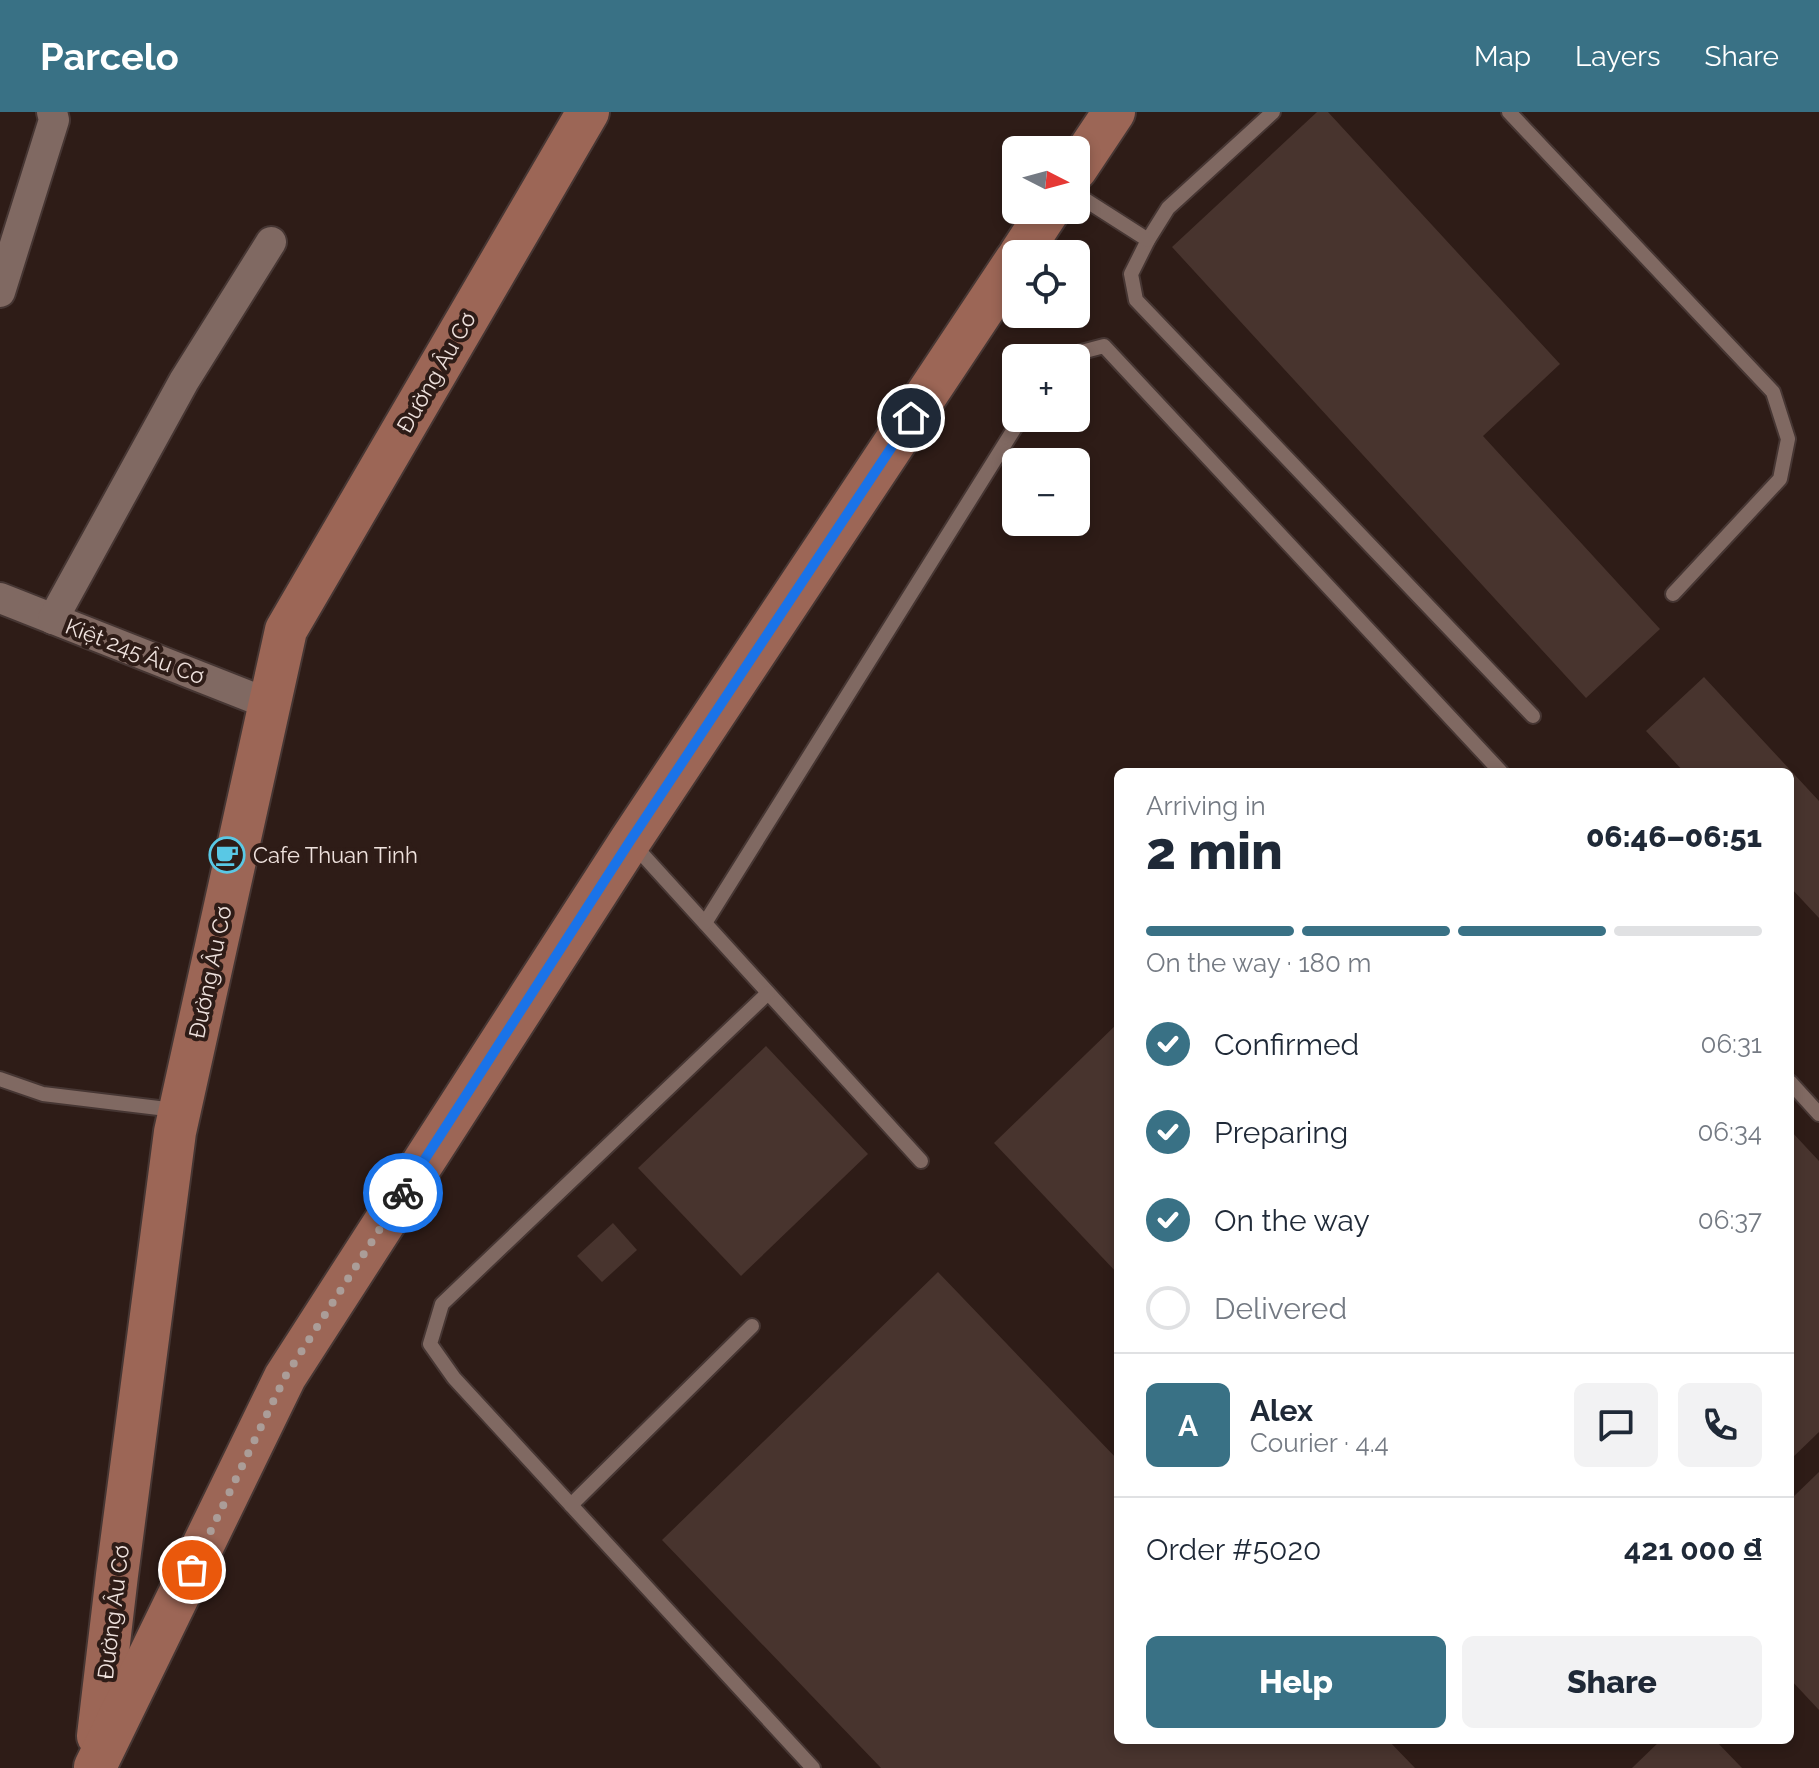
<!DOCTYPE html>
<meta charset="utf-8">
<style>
body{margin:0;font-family:Raleway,sans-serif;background:#f2f2f3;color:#1f2937;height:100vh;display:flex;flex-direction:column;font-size:30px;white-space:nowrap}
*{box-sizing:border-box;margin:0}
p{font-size:26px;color:#747a83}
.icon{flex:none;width:44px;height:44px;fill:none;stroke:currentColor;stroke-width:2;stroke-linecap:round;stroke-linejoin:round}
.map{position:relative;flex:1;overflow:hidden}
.details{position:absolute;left:1114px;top:656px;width:680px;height:976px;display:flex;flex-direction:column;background:#fff;border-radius:12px;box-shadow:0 4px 12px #0003}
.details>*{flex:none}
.needle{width:52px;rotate:96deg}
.tools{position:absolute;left:1002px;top:24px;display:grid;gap:16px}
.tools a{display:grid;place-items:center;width:88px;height:88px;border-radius:12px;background:#fff;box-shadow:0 4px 12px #0003;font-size:40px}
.pin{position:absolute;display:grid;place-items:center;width:68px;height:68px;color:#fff;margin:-34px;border:4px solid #fff;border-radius:50%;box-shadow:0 2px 8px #0007}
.courier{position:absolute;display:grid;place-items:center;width:80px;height:80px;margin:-40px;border:6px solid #1a73e8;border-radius:50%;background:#fff;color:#222;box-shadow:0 2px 10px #0007}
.summary em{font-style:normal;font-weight:800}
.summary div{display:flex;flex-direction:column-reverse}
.summary{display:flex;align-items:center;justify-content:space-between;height:136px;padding:0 32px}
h1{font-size:52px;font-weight:800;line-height:60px}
.bar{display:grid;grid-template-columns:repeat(4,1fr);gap:12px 8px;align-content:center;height:96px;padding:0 32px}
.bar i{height:10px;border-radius:6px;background:#e0e1e3}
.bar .on{background:#397185}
.bar p{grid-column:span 4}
.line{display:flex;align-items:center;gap:20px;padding:0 32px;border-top:2px solid #e0e1e3}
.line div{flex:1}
.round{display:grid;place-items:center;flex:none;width:84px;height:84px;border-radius:12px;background:#f2f2f3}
ol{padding:0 32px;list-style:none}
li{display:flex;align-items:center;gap:24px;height:88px}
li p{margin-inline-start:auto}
li .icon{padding:8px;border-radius:50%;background:#397185;color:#fff;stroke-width:4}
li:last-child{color:#747a83}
li i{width:44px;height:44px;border:4px solid #e0e1e3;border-radius:50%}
.button{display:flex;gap:16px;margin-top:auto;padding:16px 32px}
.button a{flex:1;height:92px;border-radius:12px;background:#397185;color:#fff;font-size:32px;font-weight:800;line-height:92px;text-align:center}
.button a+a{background:#f2f2f3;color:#1f2937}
header{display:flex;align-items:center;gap:48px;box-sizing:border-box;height:112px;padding:0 40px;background:#397185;color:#fff}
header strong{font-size:38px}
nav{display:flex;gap:44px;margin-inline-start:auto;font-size:28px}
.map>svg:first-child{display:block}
</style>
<header>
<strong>Parcelo</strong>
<nav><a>Map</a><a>Layers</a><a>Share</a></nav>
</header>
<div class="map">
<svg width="1819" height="1656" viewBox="0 0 1819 1656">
<rect width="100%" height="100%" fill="#2e1c17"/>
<g fill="#48342e">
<polygon points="1317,0 1328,0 1560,252 1483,324 1660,517 1586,586 1172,135"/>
<polygon points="1704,565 1819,689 1819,806 1790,775 1790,660 1684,660 1646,619"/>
<polygon points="1118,911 1118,1162 994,1031"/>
<polygon points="766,934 868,1042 741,1164 638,1056"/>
<polygon points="1790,1018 1819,1049 1819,1320 1790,1348"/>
<polygon points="613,1111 637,1138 602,1170 577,1144"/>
<polygon points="938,1160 1118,1348 1118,1628 1388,1628 1415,1656 881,1656 662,1428"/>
<polygon points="1819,1360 1819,1598 1790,1567 1790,1388"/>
<polygon points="1661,1628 1715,1628 1742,1656 1632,1656"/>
</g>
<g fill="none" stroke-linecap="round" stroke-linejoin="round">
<defs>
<g id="lane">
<polyline points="1273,0 1168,96 1148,128 1131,162 1136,188 1533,604"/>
<polyline points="1509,0 1773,280 1788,327 1780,367 1673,482"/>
<polyline points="1076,82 1148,128"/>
<polyline points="1059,246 1104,234 1501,660"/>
<polyline points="633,732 921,1049"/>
<polyline points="705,811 1021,306"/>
<polyline points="768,881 442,1192 430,1232 454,1266 813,1656"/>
<polyline points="0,967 43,982 175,998"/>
<polyline points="1790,970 1819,1002"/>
<polyline points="571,1393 752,1214"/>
</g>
<g id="street">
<polyline points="0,180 54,8 52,0"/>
<polyline points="0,486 269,592"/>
<polyline points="53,507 184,269 271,130"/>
</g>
<g id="secondary">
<polyline points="1076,57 1114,0"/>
<polyline points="1020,142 1049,98"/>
<polyline points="98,1624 117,1463 175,1020 286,518 588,0"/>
<polyline points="95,1655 285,1265 630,729 1016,148"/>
</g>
</defs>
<use href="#lane" stroke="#463633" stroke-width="18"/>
<use href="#street" stroke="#463633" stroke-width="34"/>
<use href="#secondary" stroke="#463633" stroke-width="46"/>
<use href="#lane" stroke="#806962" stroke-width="14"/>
<use href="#street" stroke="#806962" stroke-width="30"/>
<use href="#secondary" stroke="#9c6656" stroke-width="42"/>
</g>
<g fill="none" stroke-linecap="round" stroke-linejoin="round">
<polyline stroke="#ab9d98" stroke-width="8" stroke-dasharray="0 14.4" points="192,1458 285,1265 403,1081"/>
<polyline stroke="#1a73e8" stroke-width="10" points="403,1081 630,729 911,306"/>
</g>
<defs>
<symbol id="cafe-ring" viewBox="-11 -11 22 22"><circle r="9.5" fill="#2e1c17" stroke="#59c8e5" stroke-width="1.5"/><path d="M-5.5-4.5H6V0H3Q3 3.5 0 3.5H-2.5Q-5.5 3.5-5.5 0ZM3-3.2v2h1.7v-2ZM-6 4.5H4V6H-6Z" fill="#59c8e5"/></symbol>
</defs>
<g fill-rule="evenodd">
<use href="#cafe-ring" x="207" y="723" width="40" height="40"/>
</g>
<g text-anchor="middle" stroke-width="8" stroke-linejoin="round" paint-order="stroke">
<g font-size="22" fill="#efe2de" stroke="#2e1c17">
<text transform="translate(436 260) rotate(-60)" y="8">Đường Âu Cơ</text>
<text transform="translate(135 539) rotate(21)" y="8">Kiệt 245 Âu Cơ</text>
<text transform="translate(210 860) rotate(-78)" y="8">Đường Âu Cơ</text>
<text transform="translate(113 1500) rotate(-83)" y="8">Đường Âu Cơ</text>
</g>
<g font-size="22" fill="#efe2de" stroke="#2e1c17" text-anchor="start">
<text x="253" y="751">Cafe Thuan Tinh</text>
</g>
</g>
</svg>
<div class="tools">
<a><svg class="needle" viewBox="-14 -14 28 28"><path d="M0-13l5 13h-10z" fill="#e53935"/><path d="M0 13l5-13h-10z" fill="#747a83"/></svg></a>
<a><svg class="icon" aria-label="locate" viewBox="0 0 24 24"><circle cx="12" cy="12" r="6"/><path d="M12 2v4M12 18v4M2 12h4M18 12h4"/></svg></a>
<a>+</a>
<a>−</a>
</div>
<div class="pin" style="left:192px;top:1458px;background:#ea580c"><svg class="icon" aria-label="bag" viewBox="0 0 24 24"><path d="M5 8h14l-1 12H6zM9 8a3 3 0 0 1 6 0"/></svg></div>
<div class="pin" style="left:911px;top:306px;background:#1f2937"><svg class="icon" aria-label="home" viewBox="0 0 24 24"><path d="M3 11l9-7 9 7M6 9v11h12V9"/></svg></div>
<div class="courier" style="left:403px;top:1081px"><svg class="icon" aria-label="bike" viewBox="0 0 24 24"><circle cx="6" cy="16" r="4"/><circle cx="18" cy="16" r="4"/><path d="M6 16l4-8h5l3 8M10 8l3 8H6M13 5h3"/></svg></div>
<section class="details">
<div class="summary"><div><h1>2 min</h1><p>Arriving in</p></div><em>06:46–06:51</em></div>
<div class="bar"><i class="on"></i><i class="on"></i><i class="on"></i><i></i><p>On the way · 180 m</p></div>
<ol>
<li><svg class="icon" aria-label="check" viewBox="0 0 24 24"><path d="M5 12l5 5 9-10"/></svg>Confirmed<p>06:31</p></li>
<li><svg class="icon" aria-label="check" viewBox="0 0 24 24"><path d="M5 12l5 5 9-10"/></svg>Preparing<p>06:34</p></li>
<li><svg class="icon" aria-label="check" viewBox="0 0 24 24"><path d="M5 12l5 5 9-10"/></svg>On the way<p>06:37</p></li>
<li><i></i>Delivered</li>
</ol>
<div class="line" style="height:144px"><b class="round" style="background:#397185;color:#fff">A</b><div><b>Alex</b><p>Courier · 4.4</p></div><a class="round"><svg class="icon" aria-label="chat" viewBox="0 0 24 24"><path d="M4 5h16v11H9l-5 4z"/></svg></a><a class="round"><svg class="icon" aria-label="phone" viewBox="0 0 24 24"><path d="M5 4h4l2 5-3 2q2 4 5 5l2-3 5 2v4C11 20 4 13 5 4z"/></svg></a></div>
<div class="line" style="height:104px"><div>Order #5020</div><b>421 000 ₫</b></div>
<div class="button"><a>Help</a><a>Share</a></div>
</section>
</div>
